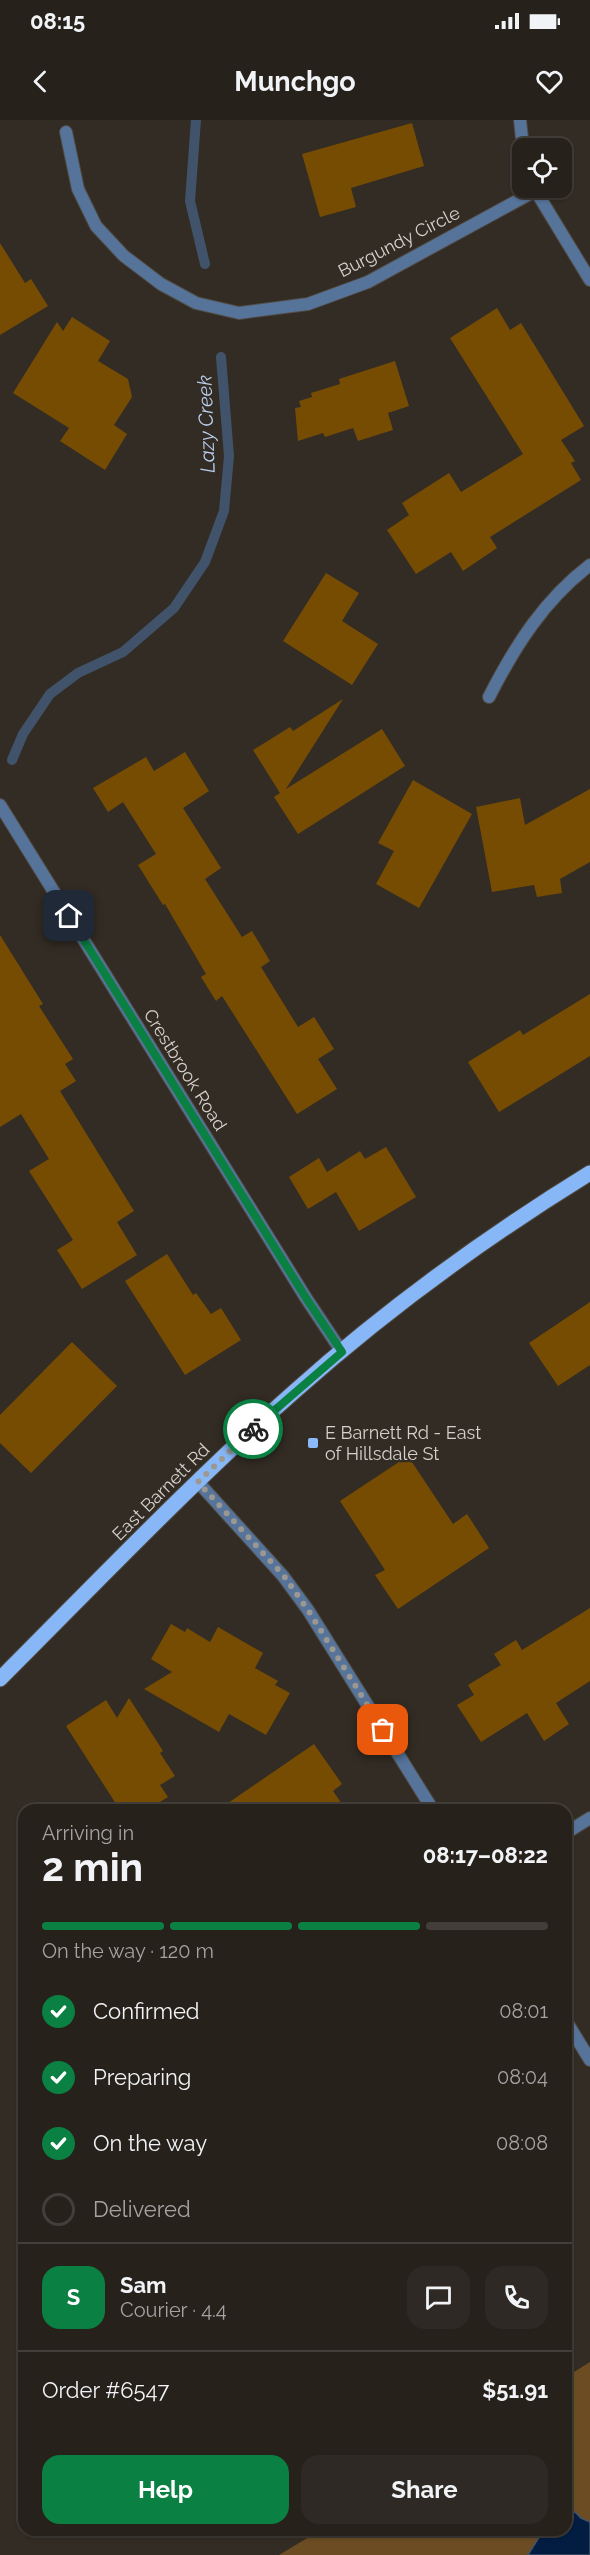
<!DOCTYPE html>
<meta charset="utf-8">
<style>
body{margin:0;font-family:Raleway,sans-serif;background:#2e2924;color:#f1f3f6;height:100vh;display:flex;flex-direction:column;font-size:22px;white-space:nowrap}
*{box-sizing:border-box;margin:0}
p{font-size:20px;color:#a4a3a3}
.icon{flex:none;width:33px;height:33px;fill:none;stroke:currentColor;stroke-width:2;stroke-linecap:round;stroke-linejoin:round}
.map{position:relative;flex:1;overflow:hidden}
.sheet{position:absolute;left:18px;top:1684px;width:554px;height:732px;display:flex;flex-direction:column;background:#26211b;border-radius:18px;box-shadow:0 2px 4px #0004,0 0 0 2px #423e3a}
.sheet>*{flex:none}
.buttons{position:absolute;left:512px;top:18px;display:grid;gap:12px}
.buttons a{display:grid;place-items:center;width:60px;height:60px;border-radius:12px;background:#26211b;box-shadow:0 2px 4px #0004,0 0 0 2px #423e3a;font-size:30px}
.pin{position:absolute;display:grid;place-items:center;width:51px;height:51px;color:#fff;margin:-26px;border-radius:12px;box-shadow:0 3px 9px #0006}
.courier{position:absolute;display:grid;place-items:center;width:60px;height:60px;margin:-30px;border:4px solid #0b8043;border-radius:50%;background:#fff;color:#222;box-shadow:0 2px 8px #0007}
.summary em{font-style:normal;font-weight:700}
.summary div{display:flex;flex-direction:column-reverse}
.summary{display:flex;align-items:center;justify-content:space-between;height:102px;padding:0 24px}
h1{font-size:39px;font-weight:700;line-height:45px}
.bar{display:grid;grid-template-columns:repeat(4,1fr);gap:9px 6px;align-content:center;height:72px;padding:0 24px}
.bar i{height:8px;border-radius:4px;background:#423e3a}
.bar .active{background:#0b8043}
.bar p{grid-column:span 4}
.line{display:flex;align-items:center;gap:15px;padding:0 24px;border-top:2px solid #423e3a}
.line div{flex:1}
.round{display:grid;place-items:center;flex:none;width:63px;height:63px;border-radius:18px;background:#2e2924}
ol{padding:0 24px;list-style:none}
li{display:flex;align-items:center;gap:18px;height:66px}
li p{margin-inline-start:auto}
li .icon{padding:6px;border-radius:50%;background:#0b8043;color:#fff;stroke-width:4}
li:last-child{color:#a4a3a3}
li i{width:33px;height:33px;border:3px solid #423e3a;border-radius:50%}
.button{display:flex;gap:12px;margin-top:auto;padding:12px 24px}
.button a{flex:1;height:69px;border-radius:18px;background:#0b8043;color:#fff;font-size:24px;font-weight:700;line-height:69px;text-align:center}
.button a+a{background:#2e2924;color:#f1f3f6}
.status{display:flex;justify-content:space-between;align-items:center;height:42px;padding:0 30px;background:#26211b;direction:ltr}
.status svg{height:16px;fill:currentColor}
header{display:flex;justify-content:space-between;align-items:center;height:78px;padding:0 24px;background:#26211b;font-size:27px;font-weight:700}
.map>svg:first-child{display:block}
</style>
<div class="status"><b>08:15</b><svg viewBox="0 0 49 12"><path d="M0 12V9h3v3zM5 12V6h3v6zM10 12V3h3v9zM15 12V0h3v12zM26 1h20v11H26zM47 4h2v5h-2z"/></svg></div>
<header><svg class="icon" aria-label="back" viewBox="0 0 24 24"><path d="M15 5l-7 7 7 7"/></svg>Munchgo<svg class="icon" aria-label="heart" viewBox="0 0 24 24"><path d="M12 20l-8-8c-3-5 5-10 8-4 3-6 11-1 8 4z"/></svg></header>
<div class="map">
<svg width="590" height="2435" viewBox="0 0 590 2435">
<rect width="100%" height="100%" fill="#332c24"/>
<polygon fill="#6c4d23" points="590,2242 590,2435 279,2435 319,2411 566,2410 566,2257"/>
<polygon fill="#021d41" stroke="#41536a" stroke-width="1.5" points="575,2392 581,2398 590,2402 590,2435 528,2435 543,2411 566,2410 566,2395"/>
<g fill="none" stroke-linecap="round" stroke-linejoin="round">
<g stroke="#41536a" stroke-width="10">
<polyline points="196,0 190,81 205,144"/>
<polyline points="12,640 23,614 50,574 78,553 123,532 174,488 205,442 224,391 229,336 221,237"/>
</g>
</g>
<g fill="#764c03">
<polygon points="412,3 424,46 351,68 356,87 320,97 302,34"/>
<polygon points="0,123 25,163 31,159 48,186 0,215"/>
<polygon points="497,188 510,210 521,203 584,306 561,320 575,341 571,343 581,360 490,417 497,428 463,451 451,432 416,454 387,410 409,395 402,383 449,353 461,372 523,334 450,218"/>
<polygon points="72,197 110,221 98,241 128,259 132,277 114,305 127,314 105,350 60,321 69,308 13,273 57,202 63,211"/>
<polygon points="395,241 409,286 388,293 393,310 358,321 353,308 325,317 323,313 298,321 295,288 301,287 299,281 312,277 311,273 340,264 339,259"/>
<polygon points="326,453 359,473 342,501 378,524 352,565 283,521"/>
<polygon points="343,579 286,669 382,609 405,646 298,714 274,677 280,673 253,630 290,607 293,611"/>
<polygon points="185,632 209,671 183,688 221,748 205,759 242,817 252,811 270,841 261,847 298,907 314,897 334,929 318,939 337,969 297,994 222,876 216,881 201,857 206,854 165,784 163,785 138,745 156,734 123,682 108,692 93,668 146,637 154,651"/>
<polygon points="413,660 472,694 419,788 376,764 394,731 378,723"/>
<polygon points="590,669 590,742 560,759 562,773 537,777 534,765 492,772 476,687 520,678 525,705"/>
<polygon points="0,815 43,884 39,886 73,939 65,944 76,961 60,971 134,1091 117,1102 137,1135 82,1169 57,1130 73,1120 29,1051 49,1039 21,994 0,1007"/>
<polygon points="590,874 590,936 499,992 468,942 520,910 523,915"/>
<polygon points="386,1027 416,1077 359,1111 336,1072 308,1089 289,1057 319,1038 327,1052 360,1031 365,1039"/>
<polygon points="167,1134 193,1175 196,1173 211,1194 221,1188 241,1220 185,1255 125,1161"/>
<polygon points="590,1182 590,1245 558,1266 529,1223"/>
<polygon points="72,1222 117,1266 31,1353 0,1323 0,1295"/>
<polygon points="408,1336 453,1404 467,1394 489,1428 398,1489 375,1455 385,1450 340,1381"/>
<polygon points="590,1488 590,1561 556,1583 569,1604 544,1621 527,1593 481,1622 457,1585 474,1575 468,1565 501,1545 494,1534 516,1520 522,1530"/>
<polygon points="171,1504 185,1512 187,1508 210,1522 218,1507 263,1533 255,1548 278,1561 275,1565 290,1573 266,1615 229,1594 219,1612 144,1569 172,1552 151,1539"/>
<polygon points="129,1578 163,1631 160,1633 175,1656 160,1665 168,1677 147,1690 120,1690 66,1606 106,1580 117,1598"/>
<polygon points="314,1624 342,1664 333,1671 346,1690 218,1690"/>
</g>
<g fill="none" stroke-linecap="round" stroke-linejoin="round">
<defs>
<g id="street">
<polyline points="520,0 523,28"/>
<polyline points="66,12 78,69 96,106 124,136 161,164 196,183 239,193 308,184 368,162 535,71"/>
<polyline points="534,68 590,160"/>
<path d="M489 577C515 526 544 480 590 445"/>
<polyline points="0,685 306,1178 342,1232"/>
<polyline points="198,1362 283,1456 308,1490 433,1690"/>
<polyline points="566,1713 590,1698"/>
<polyline points="566,1901 590,1940"/>
</g>
<path id="primary" d="M0 1559C97 1462 192 1362 295 1271 386 1190 486 1117 590 1053"/>
</defs>
<use href="#street" stroke="#504a42" stroke-width="14"/>
<use href="#primary" stroke="#504a42" stroke-width="17"/>
<use href="#street" stroke="#56739a" stroke-width="12"/>
<use href="#primary" stroke="#88b7f8" stroke-width="15"/>
</g>
<g fill="none" stroke-linecap="round" stroke-linejoin="round">
<polyline stroke="#9c9791" stroke-width="6" stroke-dasharray="0 10.8" points="253,1309 198,1362 284,1456 308,1490 383,1610"/>
<polyline stroke="#0b8043" stroke-width="8" points="69,796 306,1178 342,1232 253,1309"/>
</g>
<rect fill="#8abafc" stroke="#332c24" stroke-width="2" x="307" y="1317" width="12" height="12" rx="3"/>
<g text-anchor="middle" stroke-width="5" stroke-linejoin="round" paint-order="stroke">
<g font-size="18" fill="#d5d0cb" stroke="#332c24">
<text transform="translate(399 122) rotate(-27)" y="6">Burgundy Circle</text>
<text transform="translate(185 950) rotate(58)" y="6">Crestbrook Road</text>
<text transform="translate(161 1372) rotate(-45)" y="6">East Barnett Rd</text>
</g>
<g font-size="18" fill="#d5d0cb" stroke="#332c24" text-anchor="start">
<text x="325" y="1319">E Barnett Rd - East<tspan x="325" dy="21">of Hillsdale St</tspan></text>
</g>
<g font-size="20" font-style="italic" fill="#bad1f0" stroke="#332c24">
<text transform="translate(206 304) rotate(-92)" y="7">Lazy Creek</text>
</g>
</g>
</svg>
<div class="buttons">
<a><svg class="icon" aria-label="locate" viewBox="0 0 24 24"><circle cx="12" cy="12" r="6"/><path d="M12 2v4M12 18v4M2 12h4M18 12h4"/></svg></a>
</div>
<div class="pin" style="left:383px;top:1610px;background:#ea580c"><svg class="icon" aria-label="bag" viewBox="0 0 24 24"><path d="M5 8h14l-1 12H6zM9 8a3 3 0 0 1 6 0"/></svg></div>
<div class="pin" style="left:69px;top:796px;background:#1f2937"><svg class="icon" aria-label="home" viewBox="0 0 24 24"><path d="M3 11l9-7 9 7M6 9v11h12V9"/></svg></div>
<div class="courier" style="left:253px;top:1309px"><svg class="icon" aria-label="bike" viewBox="0 0 24 24"><circle cx="6" cy="16" r="4"/><circle cx="18" cy="16" r="4"/><path d="M6 16l4-8h5l3 8M10 8l3 8H6M13 5h3"/></svg></div>
<section class="sheet">
<div class="summary"><div><h1>2 min</h1><p>Arriving in</p></div><em>08:17–08:22</em></div>
<div class="bar"><i class="active"></i><i class="active"></i><i class="active"></i><i></i><p>On the way · 120 m</p></div>
<ol>
<li><svg class="icon" aria-label="check" viewBox="0 0 24 24"><path d="M5 12l5 5 9-10"/></svg>Confirmed<p>08:01</p></li>
<li><svg class="icon" aria-label="check" viewBox="0 0 24 24"><path d="M5 12l5 5 9-10"/></svg>Preparing<p>08:04</p></li>
<li><svg class="icon" aria-label="check" viewBox="0 0 24 24"><path d="M5 12l5 5 9-10"/></svg>On the way<p>08:08</p></li>
<li><i></i>Delivered</li>
</ol>
<div class="line" style="height:108px"><b class="round" style="background:#0b8043;color:#fff">S</b><div><b>Sam</b><p>Courier · 4.4</p></div><a class="round"><svg class="icon" aria-label="chat" viewBox="0 0 24 24"><path d="M4 5h16v11H9l-5 4z"/></svg></a><a class="round"><svg class="icon" aria-label="phone" viewBox="0 0 24 24"><path d="M5 4h4l2 5-3 2q2 4 5 5l2-3 5 2v4C11 20 4 13 5 4z"/></svg></a></div>
<div class="line" style="height:78px"><div>Order #6547</div><b>$51.91</b></div>
<div class="button"><a>Help</a><a>Share</a></div>
</section>
</div>
